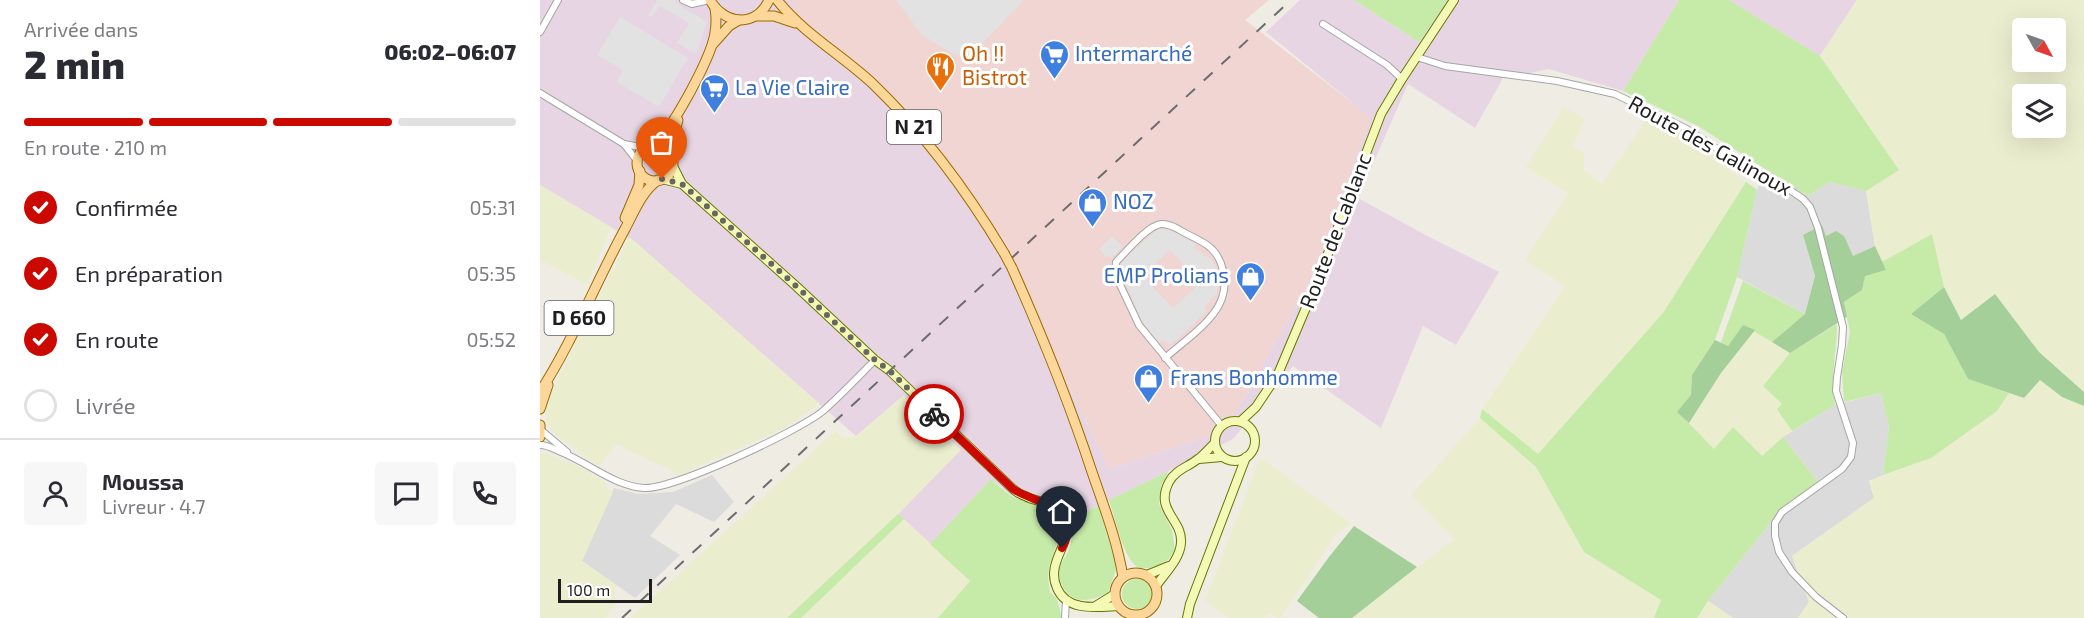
<!DOCTYPE html>
<html lang="fr">
<meta charset="utf-8">
<style>
body{margin:0;font-family:"Exo 2",sans-serif;background:#f7f7f7;color:#2b2b33;height:100vh;display:flex;flex-direction:column;font-size:22px;white-space:nowrap}
*{box-sizing:border-box;margin:0}
p{font-size:20px;color:#7c7c81}
.icon{flex:none;width:33px;height:33px;fill:none;stroke:currentColor;stroke-width:2;stroke-linecap:round;stroke-linejoin:round}
.map{position:relative;flex:1;overflow:hidden}
.drawer{display:flex;flex-direction:column;background:#fff;width:540px}
.drawer>*{flex:none}
.needle{width:39px;rotate:130deg}
.controls{position:absolute;left:1472px;top:18px;display:grid;gap:12px}
.controls a{display:grid;place-items:center;width:54px;height:54px;border-radius:6px;background:#fff;box-shadow:0 6px 24px #0002;font-size:30px}
.scale{position:absolute;left:18px;bottom:15px;width:94px;box-sizing:border-box;padding-left:6px;border:3px solid #1e1e1e;border-top:0;font-size:16px;line-height:21px;white-space:nowrap;color:#1e1e1e;-webkit-text-stroke:4px #fff;paint-order:stroke}
.pin{position:absolute;display:grid;place-items:center;width:51px;height:51px;color:#fff;margin:-62px -26px;border-radius:50% 50% 50% 0;rotate:-45deg;box-shadow:0 0 6px #0007}
.pin .icon{rotate:45deg}
.courier{position:absolute;display:grid;place-items:center;width:60px;height:60px;margin:-30px;border:4px solid #cc0900;border-radius:50%;background:#fff;color:#222;box-shadow:0 2px 8px #0007}
.headline em{font-style:normal;font-weight:800}
.headline div{display:flex;flex-direction:column-reverse}
.headline{display:flex;align-items:center;justify-content:space-between;height:102px;padding:0 24px}
h1{font-size:39px;font-weight:800;line-height:45px}
.bar{display:grid;grid-template-columns:repeat(4,1fr);gap:9px 6px;align-content:center;height:72px;padding:0 24px}
.bar i{height:8px;border-radius:4px;background:#e1e1e2}
.bar .active{background:#cc0900}
.bar p{grid-column:span 4}
.line{display:flex;align-items:center;gap:15px;padding:0 24px;border-top:2px solid #e1e1e2}
.line div{flex:1}
.round{display:grid;place-items:center;flex:none;width:63px;height:63px;border-radius:6px;background:#f7f7f7}
ol{padding:0 24px;list-style:none}
li{display:flex;align-items:center;gap:18px;height:66px}
li p{margin-inline-start:auto}
li .icon{padding:6px;border-radius:50%;background:#cc0900;color:#fff;stroke-width:4}
li:last-child{color:#7c7c81}
li i{width:33px;height:33px;border:3px solid #e1e1e2;border-radius:50%}
main{display:flex;flex:1;min-height:0}
.map>svg:first-child{display:block}
</style>
<main>
<section class="drawer">
<div class="headline"><div><h1>2 min</h1><p>Arrivée dans</p></div><em>06:02–06:07</em></div>
<div class="bar"><i class="active"></i><i class="active"></i><i class="active"></i><i></i><p>En route · 210 m</p></div>
<ol>
<li><svg class="icon" aria-label="check" viewBox="0 0 24 24"><path d="M5 12l5 5 9-10"/></svg>Confirmée<p>05:31</p></li>
<li><svg class="icon" aria-label="check" viewBox="0 0 24 24"><path d="M5 12l5 5 9-10"/></svg>En préparation<p>05:35</p></li>
<li><svg class="icon" aria-label="check" viewBox="0 0 24 24"><path d="M5 12l5 5 9-10"/></svg>En route<p>05:52</p></li>
<li><i></i>Livrée</li>
</ol>
<div class="line" style="height:108px"><a class="round"><svg class="icon" aria-label="person" viewBox="0 0 24 24"><circle cx="12" cy="8" r="4"/><path d="M4 21q1-7 8-7t8 7"/></svg></a><div><b>Moussa</b><p>Livreur · 4.7</p></div><a class="round"><svg class="icon" aria-label="chat" viewBox="0 0 24 24"><path d="M4 5h16v11H9l-5 4z"/></svg></a><a class="round"><svg class="icon" aria-label="phone" viewBox="0 0 24 24"><path d="M5 4h4l2 5-3 2q2 4 5 5l2-3 5 2v4C11 20 4 13 5 4z"/></svg></a></div>
</section>
<div class="map">
<svg width="1544" height="618" viewBox="0 0 1544 618">
<rect width="100%" height="100%" fill="#efece4"/>
<g fill="#dcdbdb">
<polygon points="1226,168 1268,196 1289,182 1326,191 1335,246 1313,256 1286,236 1263,235 1275,276 1265,314 1197,277 1217,190"/>
<polygon points="1341,393 1349,427 1343,475 1329,481 1334,498 1252,556 1269,602 1258,618 1193,618 1168,601 1227,527 1237,512 1278,482 1243,437 1295,405"/>
<polygon points="172,475 194,502 174,522 136,504 110,536 140,555 95,598 42,561 74,488 98,494 133,492"/>
</g>
<polygon fill="#f0d5d2" points="253,0 729,0 705,20 832,118 771,280 685,431 569,469 466,257 258,23"/>
<g fill="#e8d5e4">
<polygon points="0,0 253,0 258,23 334,86 388,143 466,257 569,469 685,431 771,280 831,118 726,32 760,0 814,0 879,42 908,0 1139,0 1083,91 1009,69 963,78 935,128 868,84 818,198 891,238 959,272 916,345 883,326 841,428 753,366 693,439 513,528 451,479 390,544 358,514 420,450 364,395 316,436 94,241 0,185"/>
<polygon points="1189,0 1317,0 1280,56"/>
</g>
<g fill="#ebeece" fill-rule="evenodd">
<path d="M1317 0H1544V392L1499 352 1455 294 1420 320 1404 287 1392 234 1342 262 1335 246 1326 191 1359 170 1280 56ZM1482 28H1515V62H1482ZM1482 94H1515V128H1482Z"/>
<polygon points="1023,107 1045,118 1033,147 1045,154 1043,169 1062,184 1110,114 1140,132 1149,141 1206,182 1123,313 998,454 942,409 1025,286 985,260 1028,193 986,167"/>
<polygon points="0,185 71,227 47,284 0,260"/>
<polygon points="89,238 94,241 280,404 244,428 140,475 76,444 59,467 14,434 6,420 6,407 14,386"/>
<polygon points="1215,330 1250,353 1223,386 1242,405 1237,409 1252,431 1243,437 1222,456 1193,427 1174,449 1149,423 1181,373"/>
<polygon points="1500,379 1522,397 1544,406 1544,618 1258,618 1269,602 1252,556 1334,498 1329,481 1391,458 1457,411 1469,393 1484,398"/>
<polygon points="364,395 421,450 358,514 247,618 90,618 295,431 304,438 316,436"/>
<polygon points="940,418 996,467 1044,552 1121,600 1114,618 812,618 914,539 871,495"/>
<polygon points="6,453 42,468 65,482 66,487 73,492 42,561 76,585 74,605 66,618 0,618 0,454"/>
<polygon points="721,458 811,523 795,536 741,618 737,618 730,613 726,618 688,618 665,601 718,463"/>
<polygon points="364,519 431,581 398,618 261,618"/>
<polygon points="1168,601 1193,618 1157,618"/>
</g>
<g fill="#c6eaa8">
<polygon points="814,0 908,0 879,42"/>
<polygon points="1139,0 1189,0 1280,56 1359,170 1326,191 1289,182 1268,196 1158,126 1083,91"/>
<polygon points="1206,182 1217,190 1197,277 1175,340 1152,375 1151,395 1138,412 1174,449 1193,427 1222,456 1243,437 1278,482 1237,512 1227,527 1168,601 1157,618 1114,618 1121,600 1044,552 996,467 940,418 942,409 998,454 1123,313"/>
<polygon points="1392,234 1404,287 1371,314 1404,334 1428,379 1469,393 1457,411 1391,458 1343,475 1349,427 1341,393 1304,402 1302,371 1310,332 1304,302 1322,290 1325,275 1346,270 1342,262"/>
<polygon points="1203,281 1265,314 1232,342 1203,325 1188,347 1181,342"/>
<path d="M1297 324C1297 351 1290 377 1295 405L1252 431 1237 409 1242 404 1223 386 1250 353Z"/>
<path d="M629 471 621 486 619 504 632 530 635 550C630 559 624 564 614 567 608 568 601 570 596 566 582 554 575 517 569 500Z"/>
<path d="M451 479C458 485 465 492 473 497 490 507 517 505 521 530L509 567 508 579 510 592 517 599 522 618H398L430 581 390 544Z"/>
<path d="M558 506 577 567 568 592C552 602 532 605 523 587 520 582 518 574 519 568 520 564 524 559 526 556 533 542 533 534 530 519Z"/>
<polygon points="358,514 364,519 261,618 247,618"/>
<circle cx="597" cy="594" r="15"/>
</g>
<g fill="#a5cf98">
<polygon points="1282,225 1286,236 1296,231 1304,236 1313,256 1335,246 1346,270 1325,276 1322,290 1304,302 1307,317 1250,353 1232,342 1265,314 1275,276 1263,235"/>
<polygon points="1404,287 1421,320 1455,294 1499,352 1544,392 1544,406 1522,397 1500,380 1484,398 1428,379 1404,334 1371,314"/>
<polygon points="1203,325 1215,330 1181,373 1149,423 1137,412 1151,395 1152,375 1175,340 1188,346"/>
<polygon points="814,526 877,567 812,618 779,618 757,601 789,557"/>
</g>
<g fill="#e2e2e2" fill-rule="evenodd">
<polygon points="117,0 135,0 136,3 167,22 156,54 137,43 149,23 120,6 111,17 108,16"/>
<polygon points="356,0 484,0 431,55 423,57 412,53 382,35"/>
<polygon points="80,17 148,58 119,107 77,82 83,70 57,55"/>
<path d="M618 229 631 230 656 244 654 248 673 261 679 277 677 293 664 308 667 311 631 345 623 340 619 343 601 320 579 268 583 260ZM630 250 661 282 633 308 602 276Z"/>
<polygon points="572,236 583,247 571,258 568,256 566,257 559,249"/>
</g>
<g fill="none" stroke-linecap="round" stroke-linejoin="round">
<defs>
<g id="street">
<polyline points="143,0 152,4 169,0"/>
<polyline points="783,24 847,65 862,79"/>
<polyline points="0,32 18,0"/>
<polyline points="877,57 905,66 1017,81 1075,94 1147,129 1217,175 1247,188 1263,199 1270,207 1278,228 1303,327 1302,345 1297,377 1296,391 1313,443 1311,457 1302,469 1242,512 1235,523 1235,536 1239,552 1252,572 1276,597 1303,618"/>
<polyline points="0,93 84,144 98,162"/>
<polyline points="84,144 106,148"/>
<path d="M625 358C642 343 671 323 680 303 689 284 684 257 667 245 661 241 653 237 647 234 639 230 630 223 621 224 607 226 587 251 576 262L575 274 599 325 681 425"/>
<polyline points="1,430 27,452"/>
<path d="M0 445C8 445 14 449 21 452 49 463 74 486 104 488 133 490 259 431 283 411 301 395 318 377 335 360"/>
<polyline points="525,618 526,601"/>
</g>
<g id="secondary">
<path d="M133 166 142 184 256 286 335 360 350 371 473 489C476 491 480 495 485 496 496 502 509 501 519 510 544 535 503 558 517 588 527 612 557 607 578 606"/>
<polyline points="122,179 142,184"/>
<circle cx="695" cy="441" r="20"/>
<polyline points="701,421 716,407 738,374 781,272 841,114 862,79 914,0"/>
<polyline points="659,459 682,457"/>
<polyline points="607,575 629,566"/>
<path d="M616 586C625 573 640 559 641 543 643 519 614 511 629 482 635 470 648 467 658 459 664 455 669 448 675 443"/>
<polyline points="554,607 575,594"/>
<polyline points="647,618 650,604 706,457"/>
</g>
<g id="primary">
<path d="M170 0C184 25 216 28 229 0"/>
<path d="M237 0C264 34 302 55 333 84 385 134 427 191 464 253"/>
<polyline points="216,16 234,16 255,23"/>
<polyline points="173,44 189,26 199,20"/>
<path d="M113 145C132 131 164 68 172 45 176 33 177 20 175 8"/>
<circle cx="115" cy="163" r="18"/>
<polyline points="130,152 138,120"/>
<polyline points="85,218 99,185 100,171"/>
<path d="M472 268C502 335 529 402 552 472 564 507 577 540 583 577"/>
<path d="M0 392C33 341 56 282 85 229 94 212 102 191 118 180"/>
<polyline points="0,409 8,385"/>
<polyline points="0,425 0,437"/>
<circle cx="596" cy="594" r="21"/>
</g>
</defs>
<use href="#street" stroke="#a5a5a5" stroke-width="8"/>
<use href="#secondary" stroke="#657703" stroke-width="10"/>
<use href="#primary" stroke="#986c00" stroke-width="11"/>
<use href="#street" stroke="#fff" stroke-width="6"/>
<use href="#secondary" stroke="#f4fab6" stroke-width="8"/>
<use href="#primary" stroke="#fdd79a" stroke-width="9"/>
<polyline stroke="#6c6c6c" stroke-width="2" stroke-dasharray="12 12" stroke-linecap="butt" points="82,618 751,0"/>
<defs>
<polyline id="primary-bridge" points="464,253 472,268"/>
</defs>
<use href="#primary-bridge" stroke="#986c00" stroke-width="11" stroke-linecap="butt"/>
<use href="#primary-bridge" stroke="#fdd79a" stroke-width="9"/>
</g>
<g fill="none" stroke-linecap="round" stroke-linejoin="round">
<polyline stroke="#676663" stroke-width="6" stroke-dasharray="0 10.8" points="122,179 142,184 256,286 335,360 350,371 394,414"/>
<path stroke="#cc0900" stroke-width="8" d="M394 414 473 489C498 505 543 506 522 548"/>
</g>
<defs>
<symbol id="supermarket-pin" viewBox="-11 -11 22 30"><path d="M0 17L-7.5 6A9.5 9.5 0 1 1 7.5 6Z" fill="#3f7fe0" stroke="#fff"/><path d="M-6-5.5h2.5l.6 2H6L4.5 2H-2.5L-4.4-4H-6ZM-1.5 3.2a1.3 1.3 0 1 0 .1 0ZM3 3.2a1.3 1.3 0 1 0 .1 0Z" fill="#fff"/></symbol>
<symbol id="restaurant-pin" viewBox="-11 -11 22 30"><path d="M0 17L-7.5 6A9.5 9.5 0 1 1 7.5 6Z" fill="#e8710a" stroke="#fff"/><path d="M-5-6h1v4h1v-4h1v4h1v-4h1v5L-1.5 .5V6h-2V.5L-5-1ZM5-6V6H3V1.5H1.5Q1.5-4 5-6Z" fill="#fff"/></symbol>
<symbol id="shop-pin" viewBox="-11 -11 22 30"><path d="M0 17L-7.5 6A9.5 9.5 0 1 1 7.5 6Z" fill="#3f7fe0" stroke="#fff"/><path d="M-5-2.5h2.3a2.7 3.5 0 0 1 5.4 0H5L5.5 6h-11ZM-1.5-2.5h3a1.5 2.3 0 0 0-3 0Z" fill="#fff"/></symbol>
</defs>
<g fill-rule="evenodd">
<use href="#supermarket-pin" x="498" y="38" width="33" height="45"/>
<use href="#restaurant-pin" x="384" y="50" width="33" height="45"/>
<use href="#supermarket-pin" x="158" y="72" width="33" height="45"/>
<use href="#shop-pin" x="536" y="186" width="33" height="45"/>
<use href="#shop-pin" x="694" y="260" width="33" height="45"/>
<use href="#shop-pin" x="592" y="362" width="33" height="45"/>
</g>
<g text-anchor="middle" stroke-width="6" stroke-linejoin="round" paint-order="stroke">
<g fill="#fff" stroke="#626262" stroke-width="1.5">
<rect x="347" y="110" width="54" height="34" rx="4.5"/>
<rect x="4.5" y="301" width="69" height="34" rx="4.5"/>
</g>
<g font-size="20" font-weight="bold" fill="#1e1e1e">
<text x="374" y="134">N 21</text>
<text x="39" y="325">D 660</text>
</g>
<g font-size="21" fill="#c56008" stroke="#fff" text-anchor="start">
<text x="422" y="61">Oh !!<tspan x="422" dy="24">Bistrot</tspan></text>
</g>
<g font-size="21" fill="#366cbe" stroke="#fff" text-anchor="start">
<text x="535" y="61">Intermarché</text>
<text x="195" y="95">La Vie Claire</text>
<text x="573" y="209">NOZ</text>
<text x="689" y="283" text-anchor="end">EMP Prolians</text>
<text x="630" y="385">Frans Bonhomme</text>
</g>
<g font-size="21" fill="#1e1e1e" stroke="#fff">
<text transform="translate(1170 146) rotate(29)" y="7">Route des Galinoux</text>
<text transform="translate(796 231) rotate(-69)" y="7">Route de Cablanc</text>
</g>
</g>
</svg>
<div class="controls">
<a><svg class="needle" viewBox="-14 -14 28 28"><path d="M0-13l5 13h-10z" fill="#e53935"/><path d="M0 13l5-13h-10z" fill="#7c7c81"/></svg></a>
<a><svg class="icon" aria-label="layers" viewBox="0 0 24 24"><path d="M12 4l9 5-9 5-9-5zM3 14l9 5 9-5"/></svg></a>
</div>
<div class="scale">100 m</div>
<div class="pin" style="left:122px;top:179px;background:#ea580c"><svg class="icon" aria-label="bag" viewBox="0 0 24 24"><path d="M5 8h14l-1 12H6zM9 8a3 3 0 0 1 6 0"/></svg></div>
<div class="pin" style="left:522px;top:548px;background:#1f2937"><svg class="icon" aria-label="home" viewBox="0 0 24 24"><path d="M3 11l9-7 9 7M6 9v11h12V9"/></svg></div>
<div class="courier" style="left:394px;top:414px"><svg class="icon" aria-label="bike" viewBox="0 0 24 24"><circle cx="6" cy="16" r="4"/><circle cx="18" cy="16" r="4"/><path d="M6 16l4-8h5l3 8M10 8l3 8H6M13 5h3"/></svg></div>
</div>
</main>
